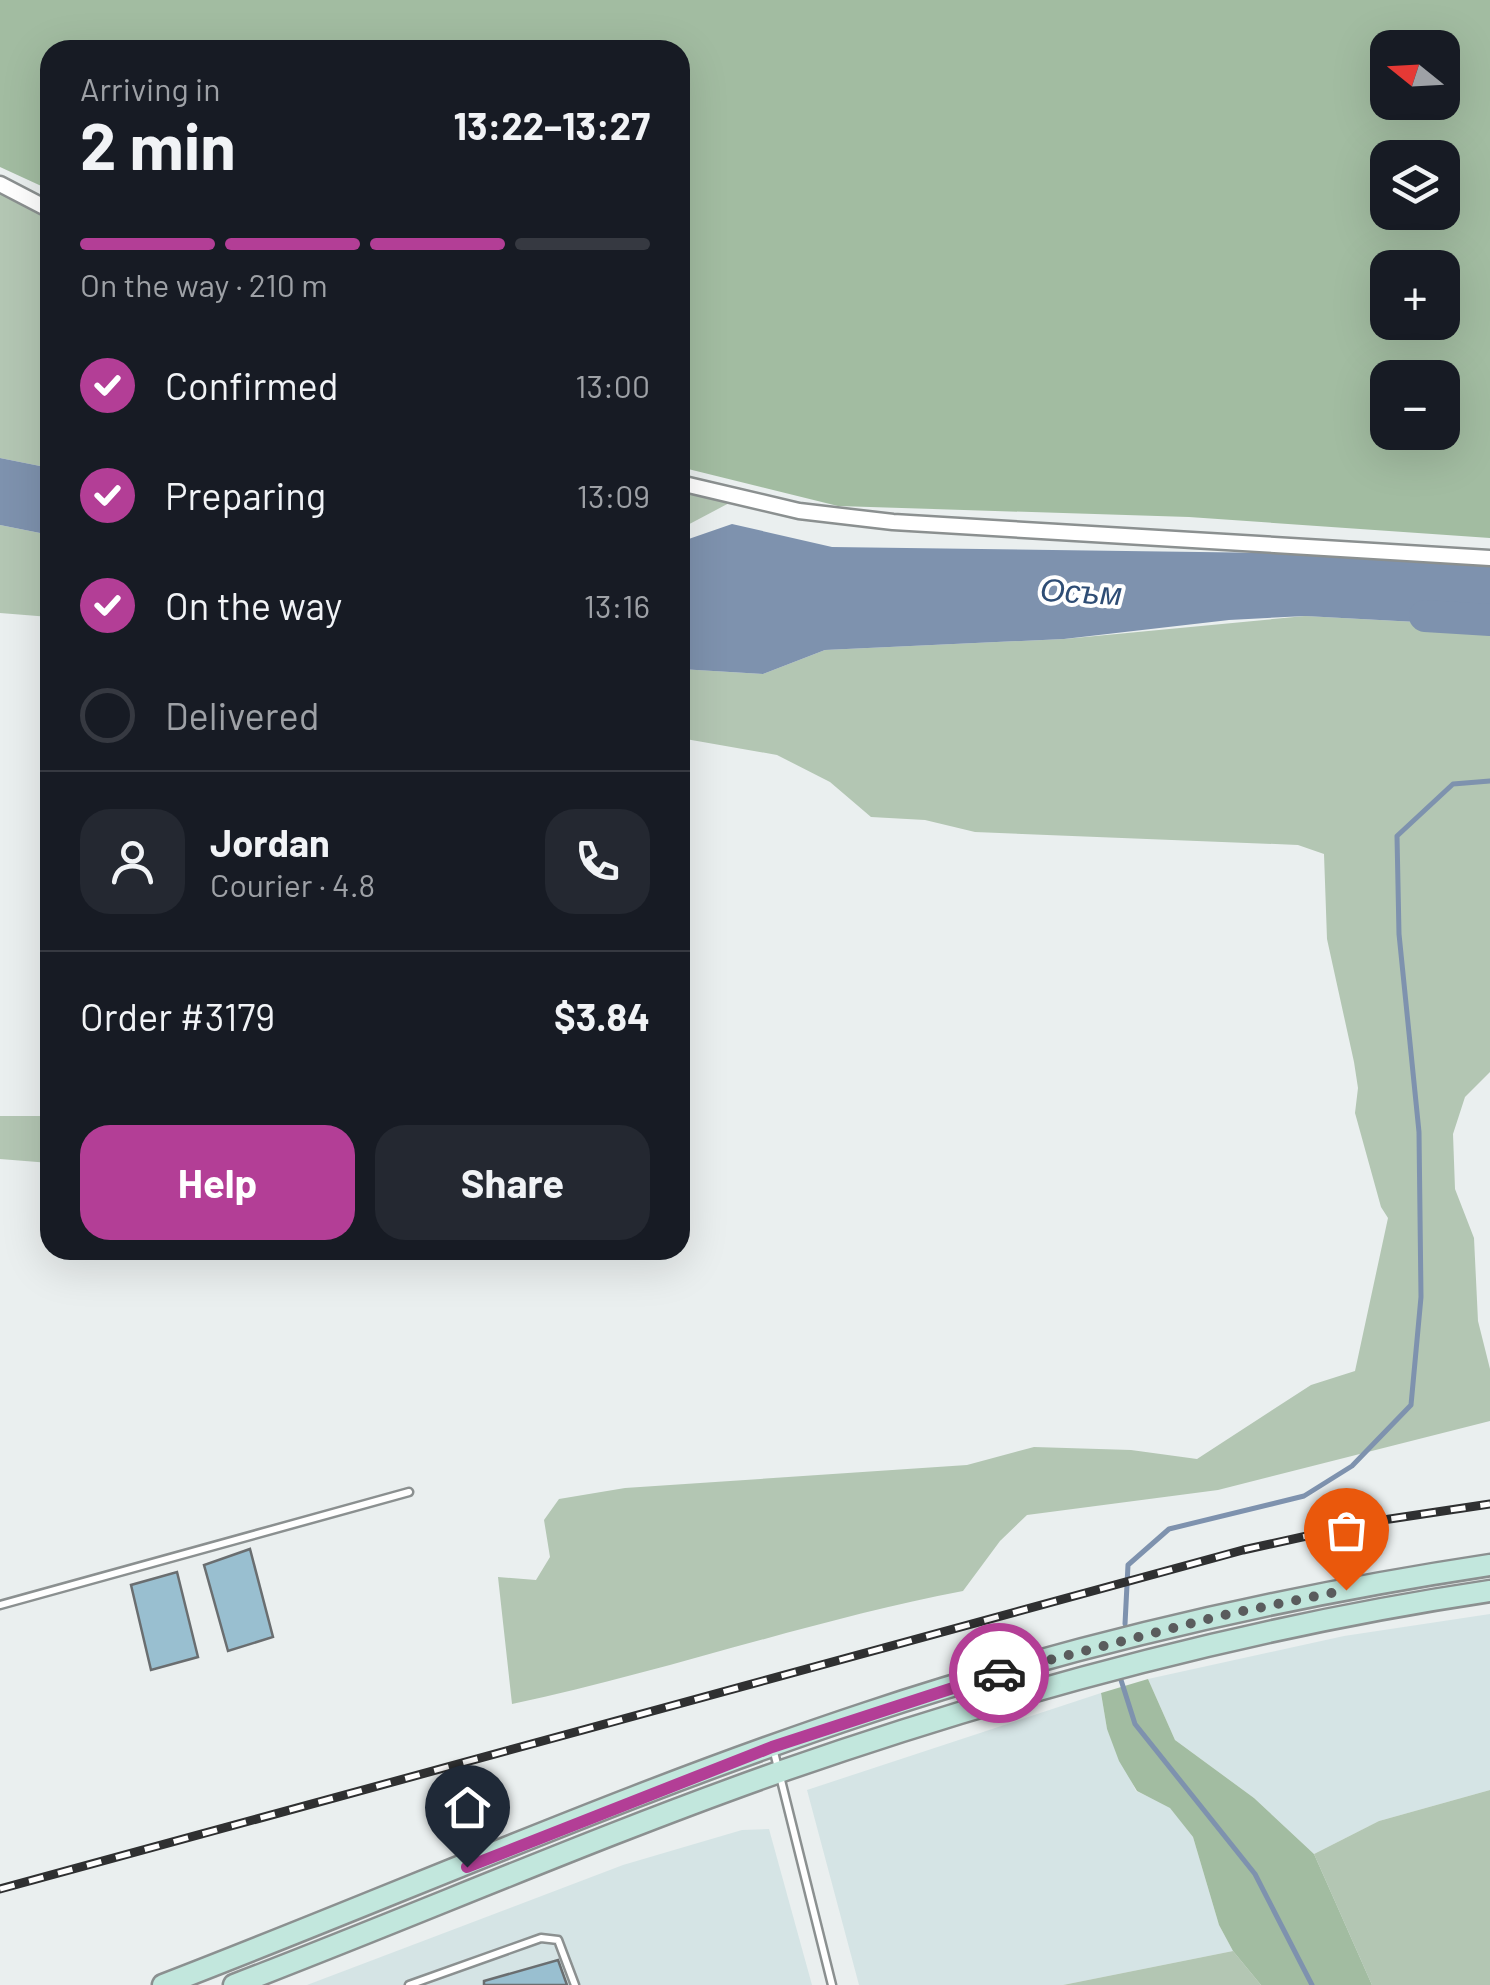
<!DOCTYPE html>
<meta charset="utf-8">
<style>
body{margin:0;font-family:Barlow,sans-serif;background:#242831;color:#f1f3f6;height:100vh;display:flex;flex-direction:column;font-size:38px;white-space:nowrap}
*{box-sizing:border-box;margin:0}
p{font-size:32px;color:#9ea1a6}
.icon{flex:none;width:55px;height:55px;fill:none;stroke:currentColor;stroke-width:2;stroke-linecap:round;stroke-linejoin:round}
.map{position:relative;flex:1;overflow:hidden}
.details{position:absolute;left:40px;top:40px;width:650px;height:1220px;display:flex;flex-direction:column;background:#171b24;border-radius:30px;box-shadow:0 10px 40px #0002}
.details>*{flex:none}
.needle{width:65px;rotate:288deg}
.controls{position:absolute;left:1370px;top:30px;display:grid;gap:20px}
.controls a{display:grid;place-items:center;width:90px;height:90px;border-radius:20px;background:#171b24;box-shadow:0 10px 40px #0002;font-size:50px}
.pin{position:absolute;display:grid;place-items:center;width:85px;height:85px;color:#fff;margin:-102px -42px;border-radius:50% 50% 50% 0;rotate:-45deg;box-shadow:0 0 10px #0007}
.pin .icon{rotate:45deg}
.courier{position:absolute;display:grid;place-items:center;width:100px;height:100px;margin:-50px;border:8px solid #b33e96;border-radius:50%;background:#fff;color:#222;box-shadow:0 2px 12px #0007}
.summary em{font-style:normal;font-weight:700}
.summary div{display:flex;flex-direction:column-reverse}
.summary{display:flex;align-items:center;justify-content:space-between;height:170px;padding:0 40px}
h1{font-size:65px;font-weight:700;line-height:75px}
.bar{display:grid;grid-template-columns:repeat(4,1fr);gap:15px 10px;align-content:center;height:120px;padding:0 40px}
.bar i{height:12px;border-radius:8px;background:#363941}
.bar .active{background:#b33e96}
.bar p{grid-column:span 4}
.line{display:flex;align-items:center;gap:25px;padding:0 40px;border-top:2px solid #363941}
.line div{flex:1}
.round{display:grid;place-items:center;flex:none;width:105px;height:105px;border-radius:30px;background:#242831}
ol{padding:0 40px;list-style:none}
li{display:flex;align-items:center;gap:30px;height:110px}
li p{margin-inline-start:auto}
li .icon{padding:10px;border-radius:50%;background:#b33e96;color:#fff;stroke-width:4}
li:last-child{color:#9ea1a6}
li i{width:55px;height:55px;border:5px solid #363941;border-radius:50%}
.cta{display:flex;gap:20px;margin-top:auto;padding:20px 40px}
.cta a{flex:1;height:115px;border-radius:30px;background:#b33e96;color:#fff;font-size:40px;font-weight:700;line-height:115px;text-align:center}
.cta a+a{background:#242831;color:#f1f3f6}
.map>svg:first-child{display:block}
</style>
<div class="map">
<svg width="1490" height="1985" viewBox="0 0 1490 1985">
<rect width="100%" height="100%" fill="#eaefef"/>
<g fill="#d5e4e5">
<polygon points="1490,1614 1490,1790 1379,1821 1314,1854 1254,1798 1175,1740 1148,1679 1344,1636"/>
<polygon points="1101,1693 1107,1729 1136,1791 1170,1807 1193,1837 1219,1925 1233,1951 1063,1985 859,1985 807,1790"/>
<polygon points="769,1829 812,1985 307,1985 623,1865 742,1830"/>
</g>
<g fill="#b3c6b3">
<polygon points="0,183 50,207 50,468 0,458"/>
<polygon points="680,486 733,501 680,529"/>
<polygon points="0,525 50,535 50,617 0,613"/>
<path d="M1305 616 1435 623 1490 616V1072L1465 1097 1453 1134 1455 1189 1474 1238 1478 1321 1490 1369V1421L1218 1490 1027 1515 1000 1541 963 1591C811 1620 664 1672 512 1704L498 1577 536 1580 550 1557 544 1520 559 1499 625 1488 967 1465 1034 1447 1131 1450 1197 1459 1311 1385 1355 1371 1388 1218 1381 1207 1355 1113 1358 1088 1354 1062 1327 939 1324 854 1298 845 975 832 925 820 871 817 830 782 777 755 680 738V669L763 674 825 650 1064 639Z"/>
<polygon points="0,1116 49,1116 50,1163 0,1159"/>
<polygon points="1490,1790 1490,1985 1372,1985 1314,1854 1379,1821"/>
<polygon points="1233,1951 1261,1985 1063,1985"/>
</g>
<g fill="#a2bca1" fill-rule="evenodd">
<path d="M0 0H1490V538L1189 517 838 506 680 467V50H50V190L0 167ZM1388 48H1442V102H1388ZM1388 158H1442V212H1388ZM1388 268H1442V322H1388ZM1388 378H1442V432H1388Z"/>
<polygon points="1148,1679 1175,1740 1254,1798 1314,1854 1372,1985 1261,1985 1233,1951 1219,1925 1193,1837 1170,1808 1137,1791 1119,1761 1107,1729 1101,1693"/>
</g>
<g fill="#7e92ae">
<polygon points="0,458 50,468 50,535 0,525"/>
<polygon points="732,524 832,547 1339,554 1490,564 1490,616 1435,623 1305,616 1229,620 1064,639 825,650 763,674 680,669 680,542"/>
</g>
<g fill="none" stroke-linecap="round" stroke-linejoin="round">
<g stroke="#7e92ae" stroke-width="5">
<polyline points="1125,1624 1128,1565 1169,1529 1304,1496 1352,1466 1411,1405 1421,1297 1419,1132 1399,934 1397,836 1453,784 1490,781"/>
<polyline points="1121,1680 1135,1724 1255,1874 1312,1985"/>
</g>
<polyline stroke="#7e92ae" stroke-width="32" points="1425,616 1490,620"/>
</g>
<g fill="#99bfd0" stroke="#6a6e70" stroke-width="2.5">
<polygon points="250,1549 273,1637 228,1651 204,1565"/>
<polygon points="177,1572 198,1657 151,1670 131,1585"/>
<polygon points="558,1960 567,1985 484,1985 484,1981"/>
</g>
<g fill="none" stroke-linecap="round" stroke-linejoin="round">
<defs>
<g id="service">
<polyline points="0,1605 409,1492"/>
<polyline points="773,1748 832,1985"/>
<polyline points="409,1985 541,1938 558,1940 575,1985"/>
</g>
<g id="minor">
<polyline points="0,184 50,210"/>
<polyline points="680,483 799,511 893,522 1490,558"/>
</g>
<g id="secondary">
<path d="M163 1985C397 1895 628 1792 867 1713 1069 1646 1279 1597 1490 1565"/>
<path d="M234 1985C417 1915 597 1836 782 1771 1012 1691 1249 1627 1490 1591"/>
</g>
</defs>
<use href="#service" stroke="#8b9090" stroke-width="11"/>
<use href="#minor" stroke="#8b9090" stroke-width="19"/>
<use href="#secondary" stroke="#8b9090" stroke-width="25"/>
<use href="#service" stroke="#fff" stroke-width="6"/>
<use href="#minor" stroke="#fff" stroke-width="14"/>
<use href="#secondary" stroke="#c2e7dd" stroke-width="20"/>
<defs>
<polyline id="rail" points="0,1889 1243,1550 1370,1522 1490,1504"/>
</defs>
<use href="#rail" stroke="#2f3031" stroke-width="9"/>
<use href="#rail" stroke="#fff" stroke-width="5" stroke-dasharray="15" stroke-linecap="butt"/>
</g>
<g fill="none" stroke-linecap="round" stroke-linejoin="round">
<polyline stroke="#5a5c5d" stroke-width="10" stroke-dasharray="0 18" points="999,1673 1224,1615 1346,1590"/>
<polyline stroke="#b33e96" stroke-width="12" points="467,1867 772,1747 999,1673"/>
</g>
<g text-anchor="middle" stroke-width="8" stroke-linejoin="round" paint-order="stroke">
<g font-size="32" font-style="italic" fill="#2e4d75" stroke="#fff">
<text transform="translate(1081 592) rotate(3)" y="11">Осъм</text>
</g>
</g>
</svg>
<div class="controls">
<a><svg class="needle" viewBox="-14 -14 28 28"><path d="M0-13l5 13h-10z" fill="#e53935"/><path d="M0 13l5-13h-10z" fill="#9ea1a6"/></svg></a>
<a><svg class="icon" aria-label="layers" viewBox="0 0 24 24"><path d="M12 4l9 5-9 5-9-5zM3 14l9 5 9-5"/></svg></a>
<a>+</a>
<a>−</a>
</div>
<div class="pin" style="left:1346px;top:1590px;background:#ea580c"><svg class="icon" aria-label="bag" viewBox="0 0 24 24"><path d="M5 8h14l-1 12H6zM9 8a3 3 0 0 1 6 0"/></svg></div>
<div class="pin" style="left:467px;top:1867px;background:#1f2937"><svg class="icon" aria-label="home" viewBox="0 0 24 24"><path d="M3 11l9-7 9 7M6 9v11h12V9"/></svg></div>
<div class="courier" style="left:999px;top:1673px"><svg class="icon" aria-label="car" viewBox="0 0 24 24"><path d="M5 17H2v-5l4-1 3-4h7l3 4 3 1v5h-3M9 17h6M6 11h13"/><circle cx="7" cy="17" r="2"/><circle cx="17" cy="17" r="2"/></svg></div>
<section class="details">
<div class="summary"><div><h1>2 min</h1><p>Arriving in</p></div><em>13:22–13:27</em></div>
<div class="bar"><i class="active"></i><i class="active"></i><i class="active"></i><i></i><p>On the way · 210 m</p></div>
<ol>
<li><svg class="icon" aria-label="check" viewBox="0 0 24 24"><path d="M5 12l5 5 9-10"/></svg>Confirmed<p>13:00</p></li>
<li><svg class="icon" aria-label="check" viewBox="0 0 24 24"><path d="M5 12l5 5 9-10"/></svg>Preparing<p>13:09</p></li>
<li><svg class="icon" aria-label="check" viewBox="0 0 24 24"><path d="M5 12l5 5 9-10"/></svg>On the way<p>13:16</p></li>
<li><i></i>Delivered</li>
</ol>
<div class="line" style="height:180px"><a class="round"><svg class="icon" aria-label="person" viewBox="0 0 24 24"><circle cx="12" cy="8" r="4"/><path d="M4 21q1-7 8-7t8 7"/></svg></a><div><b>Jordan</b><p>Courier · 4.8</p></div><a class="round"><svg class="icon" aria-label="phone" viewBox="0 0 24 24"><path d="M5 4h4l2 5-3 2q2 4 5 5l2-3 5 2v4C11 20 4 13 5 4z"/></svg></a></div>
<div class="line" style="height:130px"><div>Order #3179</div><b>$3.84</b></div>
<div class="cta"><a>Help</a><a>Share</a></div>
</section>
</div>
